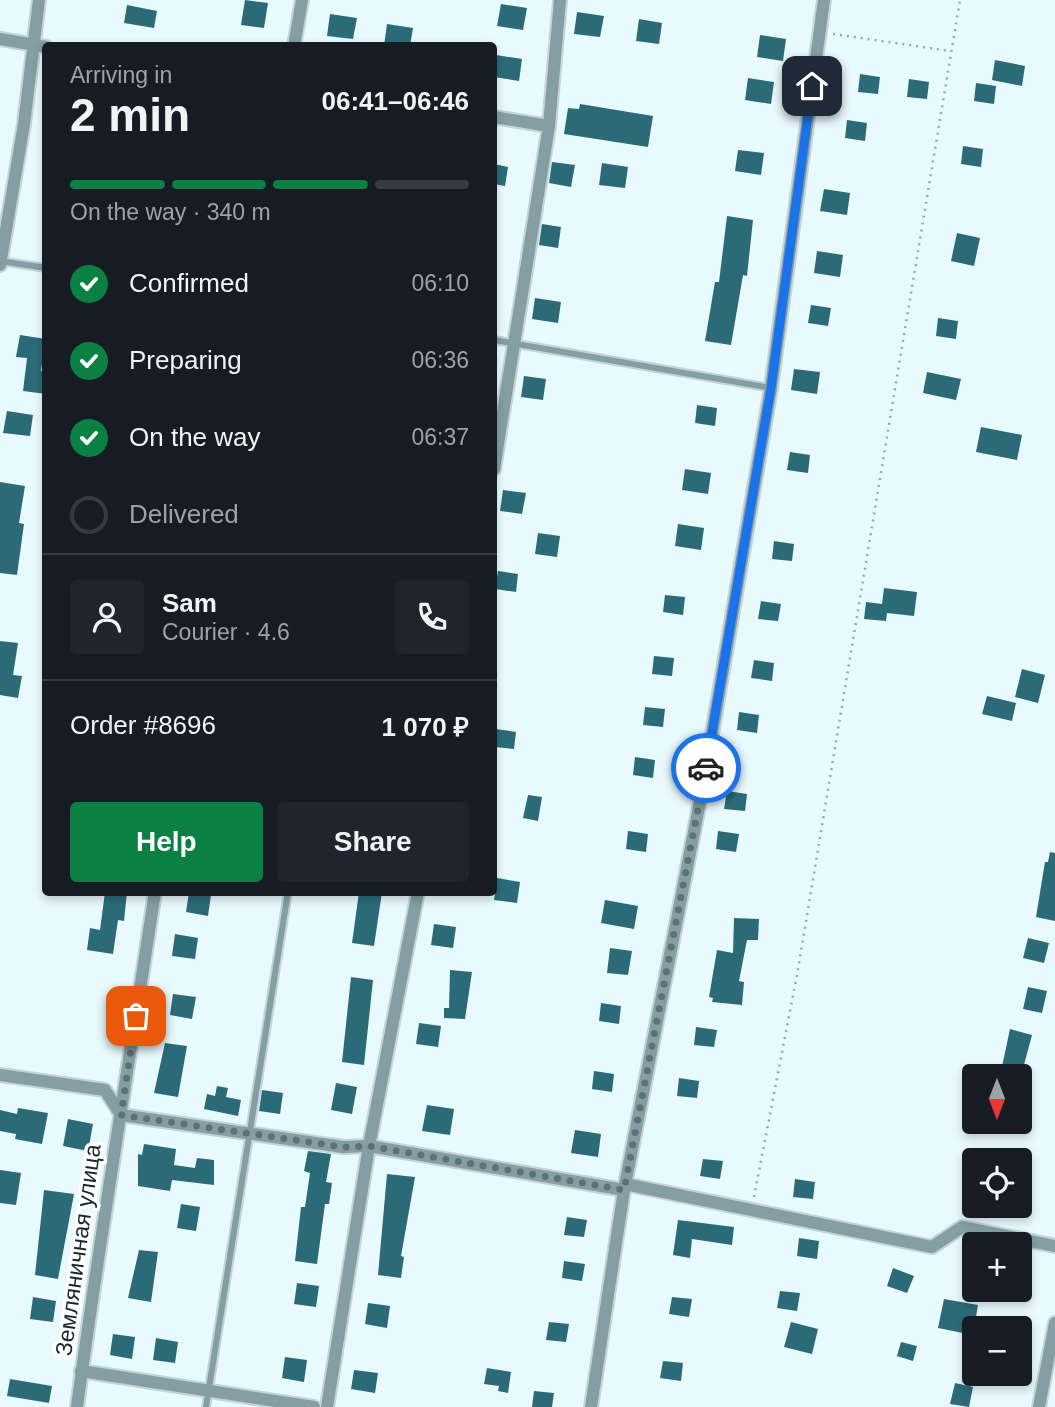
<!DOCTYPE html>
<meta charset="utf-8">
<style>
body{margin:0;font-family:Arial,sans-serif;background:#20242c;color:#f1f3f6;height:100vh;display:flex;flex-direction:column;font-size:26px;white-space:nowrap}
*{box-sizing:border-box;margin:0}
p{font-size:23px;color:#9ea1a6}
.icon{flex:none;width:38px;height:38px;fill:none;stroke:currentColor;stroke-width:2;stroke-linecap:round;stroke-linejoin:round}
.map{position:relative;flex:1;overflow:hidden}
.sheet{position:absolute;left:42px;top:42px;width:455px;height:854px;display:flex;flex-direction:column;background:#171b24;border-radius:7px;box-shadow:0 4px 10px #0003}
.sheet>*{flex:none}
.needle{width:46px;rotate:180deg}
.fabs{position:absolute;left:962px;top:1064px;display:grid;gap:14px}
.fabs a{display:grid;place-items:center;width:70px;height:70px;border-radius:7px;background:#171b24;box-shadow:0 4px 10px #0003;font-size:35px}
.pin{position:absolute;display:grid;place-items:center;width:60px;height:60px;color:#fff;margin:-30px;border-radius:14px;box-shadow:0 4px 10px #0006}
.courier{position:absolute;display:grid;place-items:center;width:70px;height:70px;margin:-35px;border:5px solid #1a73e8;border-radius:50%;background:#fff;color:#222;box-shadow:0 2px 9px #0007}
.overview em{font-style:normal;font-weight:700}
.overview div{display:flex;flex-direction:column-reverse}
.overview{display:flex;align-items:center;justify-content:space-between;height:119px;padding:0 28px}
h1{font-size:46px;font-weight:700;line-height:52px}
.bar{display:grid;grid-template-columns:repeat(4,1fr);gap:10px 7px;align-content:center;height:84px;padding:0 28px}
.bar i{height:9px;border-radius:5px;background:#363941}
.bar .on{background:#0b8043}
.bar p{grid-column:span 4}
.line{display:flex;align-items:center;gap:18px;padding:0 28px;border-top:2px solid #363941}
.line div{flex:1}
.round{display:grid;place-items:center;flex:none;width:74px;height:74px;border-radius:7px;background:#20242c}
ol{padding:0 28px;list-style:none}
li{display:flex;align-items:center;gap:21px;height:77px}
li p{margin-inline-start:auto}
li .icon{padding:7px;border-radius:50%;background:#0b8043;color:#fff;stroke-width:4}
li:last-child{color:#9ea1a6}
li i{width:38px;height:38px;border:4px solid #363941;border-radius:50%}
.action{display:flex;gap:14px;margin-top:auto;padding:14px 28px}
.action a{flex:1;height:80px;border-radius:7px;background:#0b8043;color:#fff;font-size:28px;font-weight:700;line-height:80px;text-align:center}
.action a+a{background:#20242c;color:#f1f3f6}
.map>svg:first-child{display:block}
</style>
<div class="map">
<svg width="1055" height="1407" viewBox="0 0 1055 1407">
<rect width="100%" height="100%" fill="#e9fafe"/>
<g fill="#2b6b77">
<polygon points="245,0 268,3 264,28 241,25"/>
<polygon points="501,4 527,8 523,30 497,26"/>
<polygon points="127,5 157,11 154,28 124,23"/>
<polygon points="577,12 604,16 600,37 574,34"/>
<polygon points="330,14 357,18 353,39 327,36"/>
<polygon points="639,19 662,23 659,44 636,41"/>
<polygon points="387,24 413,28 410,46 384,46"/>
<polygon points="760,35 786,39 783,61 757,57"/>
<polygon points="496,55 522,59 519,81 494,77"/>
<polygon points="995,60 1025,66 1022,86 992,80"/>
<polygon points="860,74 880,77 878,94 858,92"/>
<polygon points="748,78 774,82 771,104 745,100"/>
<polygon points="909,79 929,82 927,99 907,97"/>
<polygon points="976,83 996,86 994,104 974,101"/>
<polygon points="580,104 653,116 648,147 564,134 568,108 579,109"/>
<polygon points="847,120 867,123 865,141 845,138"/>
<polygon points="963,146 983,149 981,167 961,164"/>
<polygon points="738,150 764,153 761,175 735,171"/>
<polygon points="552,162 575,165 571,187 549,183"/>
<polygon points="602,163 628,167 625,188 599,185"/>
<polygon points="494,164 508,167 505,186 494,184"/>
<polygon points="824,189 850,193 847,215 820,211"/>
<polygon points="727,216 753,220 747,276 743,275 731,345 705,341 715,282 719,282"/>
<polygon points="542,224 561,227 558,248 539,245"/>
<polygon points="957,233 980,238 974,266 951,261"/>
<polygon points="817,251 843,255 840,277 814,273"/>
<polygon points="535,298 561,302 558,323 532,319"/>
<polygon points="811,305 831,308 828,326 808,323"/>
<polygon points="938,318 958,321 956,339 936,336"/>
<polygon points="20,335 46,339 41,371 46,372 46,394 23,391 27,358 16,357"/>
<polygon points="794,369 820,372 817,394 791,390"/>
<polygon points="927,372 961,379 956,400 923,393"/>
<polygon points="524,376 546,379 543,400 521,397"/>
<polygon points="697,405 717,408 715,426 695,423"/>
<polygon points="7,411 33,415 30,436 3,433"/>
<polygon points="981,427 1022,435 1017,460 976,452"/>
<polygon points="790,452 810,455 808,473 787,470"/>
<polygon points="685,469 711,473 708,494 682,490"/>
<polygon points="0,482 25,486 19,523 24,524 17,575 0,573"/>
<polygon points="503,490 526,493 522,514 500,511"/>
<polygon points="678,524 704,528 701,550 675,546"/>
<polygon points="538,533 560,536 557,557 535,554"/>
<polygon points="774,541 794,544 792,561 772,559"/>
<polygon points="498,571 518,574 516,592 495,589"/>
<polygon points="884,588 917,592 914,616 887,613 886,621 864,619 866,602 882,604"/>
<polygon points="665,595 685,597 683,615 663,612"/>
<polygon points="761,601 781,604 778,621 758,619"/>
<polygon points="0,641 18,643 13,675 22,676 18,698 0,695"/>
<polygon points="654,656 674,658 672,676 652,674"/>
<polygon points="754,660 774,663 772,681 751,678"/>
<polygon points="1022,669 1045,675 1038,703 1015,697"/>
<polygon points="987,696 1016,703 1012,721 982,714"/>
<polygon points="645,707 665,709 663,727 643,725"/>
<polygon points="739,712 759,715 757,733 737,730"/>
<polygon points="496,729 516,732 514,749 494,747"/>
<polygon points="635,757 655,760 653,778 633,775"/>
<polygon points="727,791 747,794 745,811 724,809"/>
<polygon points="528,795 542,797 538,821 523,818"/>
<polygon points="628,831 648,834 646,852 626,849"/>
<polygon points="718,831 739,834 736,852 716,849"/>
<polygon points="1050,852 1055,853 1055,921 1036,917 1045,862 1048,862"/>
<polygon points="497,878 520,882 517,903 494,900"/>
<polygon points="105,892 127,892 124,921 118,920 113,954 87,950 90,928 100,930"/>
<polygon points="189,892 211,895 208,916 186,912"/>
<polygon points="359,892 382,892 374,946 352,943"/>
<polygon points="605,900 638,906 634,929 601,923"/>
<polygon points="734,918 759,919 758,940 747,940 739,981 744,982 742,1005 712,1002 713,998 709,997 717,950 733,953"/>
<polygon points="434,924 456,927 453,948 431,945"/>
<polygon points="175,934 198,938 195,959 172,956"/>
<polygon points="1028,938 1049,943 1044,963 1023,958"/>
<polygon points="610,948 632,951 628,975 607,973"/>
<polygon points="450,970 472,972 465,1019 444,1018 444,1008 449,1008"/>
<polygon points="351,977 373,980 364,1065 342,1062"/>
<polygon points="1028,987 1047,991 1042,1013 1023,1009"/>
<polygon points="173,994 196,997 192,1019 170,1015"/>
<polygon points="601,1003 621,1006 619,1024 599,1021"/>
<polygon points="419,1023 441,1026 438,1047 416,1044"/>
<polygon points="696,1027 717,1030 714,1047 694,1045"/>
<polygon points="1010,1029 1032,1035 1021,1076 1000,1076"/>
<polygon points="165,1043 187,1046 178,1097 154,1093"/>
<polygon points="594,1071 614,1074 612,1092 592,1089"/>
<polygon points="679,1078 699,1081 697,1098 677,1096"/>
<polygon points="336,1083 357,1087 352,1114 331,1110"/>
<polygon points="217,1086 228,1088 226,1097 241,1100 238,1116 204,1109 207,1094 215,1096"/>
<polygon points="262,1090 283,1093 280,1114 259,1111"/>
<polygon points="427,1105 454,1109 450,1135 422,1131"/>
<polygon points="18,1108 48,1113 42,1144 15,1139 16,1134 0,1131 0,1110 17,1114"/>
<polygon points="68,1119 93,1124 88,1151 63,1146"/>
<polygon points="575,1130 601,1134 598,1157 571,1153"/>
<polygon points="144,1144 176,1149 174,1165 195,1168 197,1158 214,1160 214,1185 172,1180 170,1191 138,1186 138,1154 142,1155"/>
<polygon points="986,1149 1021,1154 1021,1160 984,1160"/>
<polygon points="308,1151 331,1154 326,1182 332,1183 329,1204 325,1204 317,1264 295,1261 301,1207 305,1207 310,1173 304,1171"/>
<polygon points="703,1159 723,1161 720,1179 700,1176"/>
<polygon points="0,1170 21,1173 16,1205 0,1203"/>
<polygon points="387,1174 415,1177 401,1256 404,1257 401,1278 378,1275"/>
<polygon points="795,1179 815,1182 813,1199 793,1197"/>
<polygon points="44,1190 74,1194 58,1279 35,1275"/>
<polygon points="181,1204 200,1207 196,1231 177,1228"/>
<polygon points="567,1217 587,1220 584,1237 564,1235"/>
<polygon points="678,1220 734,1227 732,1245 692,1239 690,1258 673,1255"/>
<polygon points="799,1238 819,1241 817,1259 797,1256"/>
<polygon points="139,1250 158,1252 151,1302 128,1298"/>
<polygon points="564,1261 585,1264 582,1281 562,1278"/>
<polygon points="893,1268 914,1276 907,1293 887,1286"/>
<polygon points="297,1283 319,1286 316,1307 294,1304"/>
<polygon points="780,1291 800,1293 797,1311 777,1308"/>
<polygon points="33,1297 56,1301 53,1322 30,1319"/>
<polygon points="672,1297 692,1299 689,1317 669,1314"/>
<polygon points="944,1299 978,1305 973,1335 938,1328"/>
<polygon points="368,1303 390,1306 387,1328 365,1324"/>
<polygon points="549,1322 569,1324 566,1342 546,1340"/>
<polygon points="791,1322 818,1329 812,1354 784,1347"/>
<polygon points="113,1334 135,1337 132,1359 110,1355"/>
<polygon points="156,1338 178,1342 175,1363 153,1360"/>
<polygon points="901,1342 917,1346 913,1361 897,1356"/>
<polygon points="285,1357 307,1360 304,1382 282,1378"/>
<polygon points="663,1361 683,1363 681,1381 660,1378"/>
<polygon points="487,1368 511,1372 508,1393 498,1391 499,1386 484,1384"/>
<polygon points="354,1370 378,1373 375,1393 351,1389"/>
<polygon points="10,1379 52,1386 49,1403 7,1396"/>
<polygon points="955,1383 973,1387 969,1407 950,1404"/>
<polygon points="534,1391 554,1393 552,1407 532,1407"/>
</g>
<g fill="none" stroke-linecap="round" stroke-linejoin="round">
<defs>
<g id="lane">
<polyline points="0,261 46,268"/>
<polyline points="494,340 771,388"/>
<polyline points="206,1407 288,892"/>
</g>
<g id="street">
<polyline points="0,39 46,47"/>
<polyline points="294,46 302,0"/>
<polyline points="494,117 549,126"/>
<polyline points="0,265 24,124 39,0"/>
<polyline points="494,469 549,126 560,0"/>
<polyline points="0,1075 105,1090 121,1115 343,1147 369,1146 624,1190"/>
<polyline points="625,1184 932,1247 962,1227 1055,1246"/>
<polyline points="81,1371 314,1407"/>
<path d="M77 1407C100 1235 129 1064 155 892"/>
<polyline points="327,1407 369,1146 418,892"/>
<polyline points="591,1407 624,1190 704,781 771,388 824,0"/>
<polyline points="1039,1407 1055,1323"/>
</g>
</defs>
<use href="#lane" stroke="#c3d4d8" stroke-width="10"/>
<use href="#street" stroke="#c3d4d8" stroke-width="16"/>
<g stroke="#98a9ad" stroke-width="2.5" stroke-dasharray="2 5" stroke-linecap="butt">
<polyline points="833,34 950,51"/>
<polyline points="754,1197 797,975 960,0"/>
</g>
<use href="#lane" stroke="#849ea4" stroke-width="6"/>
<use href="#street" stroke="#849ea4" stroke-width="12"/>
</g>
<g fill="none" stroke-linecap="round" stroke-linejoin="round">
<polyline stroke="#607175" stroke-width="7" stroke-dasharray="0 12.6" points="136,1016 121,1115 343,1147 369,1146 624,1190 706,768"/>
<polyline stroke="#1a73e8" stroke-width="9" points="706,768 771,388 812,86"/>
</g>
<g text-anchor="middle" stroke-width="7" stroke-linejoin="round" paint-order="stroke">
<g font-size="23" fill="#17272b" stroke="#fff">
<text transform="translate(78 1250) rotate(-82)" y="8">Земляничная улица</text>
</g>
</g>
</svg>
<div class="fabs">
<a><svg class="needle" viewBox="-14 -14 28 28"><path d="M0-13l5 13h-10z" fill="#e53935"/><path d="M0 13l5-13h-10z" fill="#9ea1a6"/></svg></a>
<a><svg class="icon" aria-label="locate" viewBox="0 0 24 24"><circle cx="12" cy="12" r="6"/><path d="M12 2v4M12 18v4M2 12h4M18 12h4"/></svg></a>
<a>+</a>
<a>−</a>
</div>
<div class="pin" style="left:136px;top:1016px;background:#ea580c"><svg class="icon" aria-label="bag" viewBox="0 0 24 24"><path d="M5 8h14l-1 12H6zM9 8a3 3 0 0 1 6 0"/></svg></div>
<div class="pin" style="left:812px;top:86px;background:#1f2937"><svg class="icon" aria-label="home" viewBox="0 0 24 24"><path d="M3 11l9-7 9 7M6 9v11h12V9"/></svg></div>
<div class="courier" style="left:706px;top:768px"><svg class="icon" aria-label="car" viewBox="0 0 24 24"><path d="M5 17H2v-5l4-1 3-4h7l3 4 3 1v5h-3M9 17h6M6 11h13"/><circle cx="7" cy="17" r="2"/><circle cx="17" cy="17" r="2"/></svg></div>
<section class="sheet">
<div class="overview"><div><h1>2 min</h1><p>Arriving in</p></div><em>06:41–06:46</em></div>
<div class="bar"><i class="on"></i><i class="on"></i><i class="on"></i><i></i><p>On the way · 340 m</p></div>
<ol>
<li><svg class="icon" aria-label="check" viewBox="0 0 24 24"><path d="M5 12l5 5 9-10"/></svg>Confirmed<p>06:10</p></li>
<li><svg class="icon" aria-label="check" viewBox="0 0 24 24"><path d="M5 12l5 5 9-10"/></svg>Preparing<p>06:36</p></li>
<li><svg class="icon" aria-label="check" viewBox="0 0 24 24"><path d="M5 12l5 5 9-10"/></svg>On the way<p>06:37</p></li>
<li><i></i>Delivered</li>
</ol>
<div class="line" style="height:126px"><a class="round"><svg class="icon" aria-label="person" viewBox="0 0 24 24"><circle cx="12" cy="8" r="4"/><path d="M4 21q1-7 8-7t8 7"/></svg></a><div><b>Sam</b><p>Courier · 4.6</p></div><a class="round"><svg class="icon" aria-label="phone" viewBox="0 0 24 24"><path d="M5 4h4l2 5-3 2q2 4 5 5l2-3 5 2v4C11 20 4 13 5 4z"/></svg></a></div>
<div class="line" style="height:91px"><div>Order #8696</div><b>1 070 ₽</b></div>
<div class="action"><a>Help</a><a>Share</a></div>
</section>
</div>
